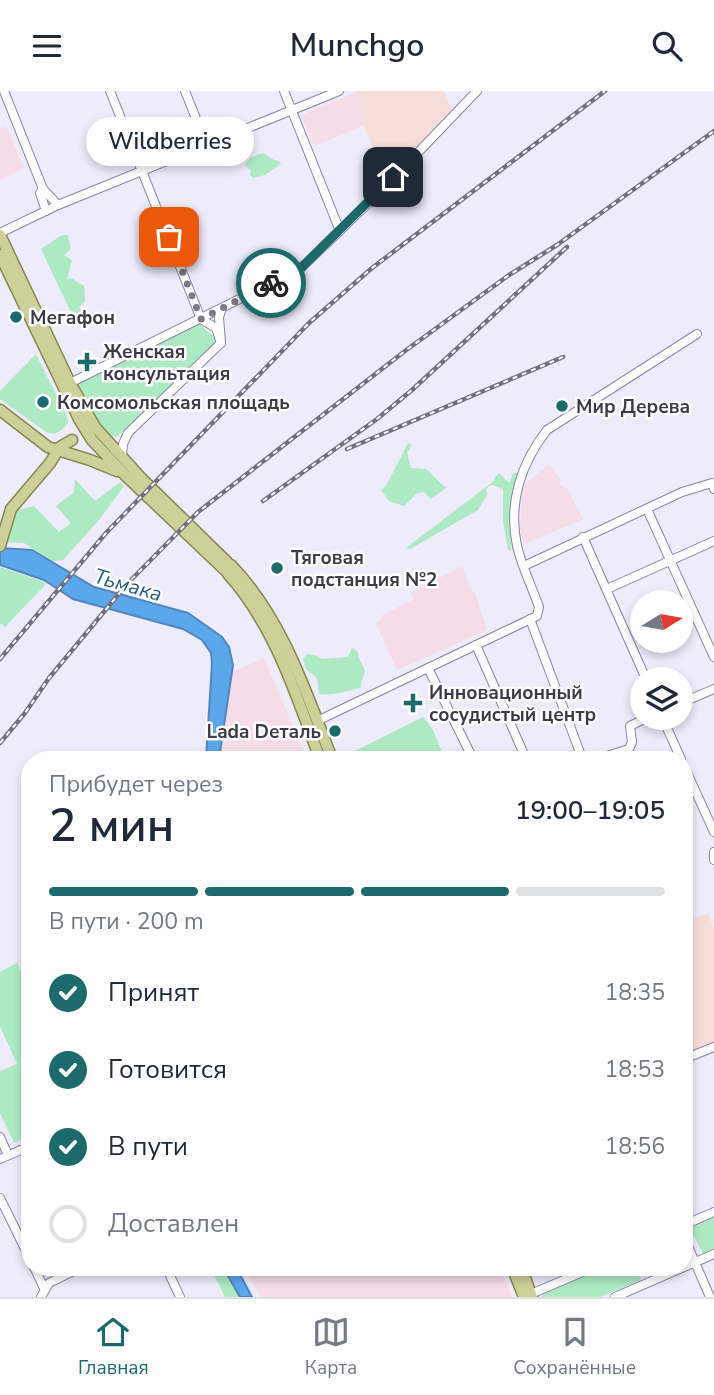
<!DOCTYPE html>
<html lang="ru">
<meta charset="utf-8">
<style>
body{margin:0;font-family:"Nunito Sans",sans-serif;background:#f2f2f3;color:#1f2937;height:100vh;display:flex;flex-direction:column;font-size:26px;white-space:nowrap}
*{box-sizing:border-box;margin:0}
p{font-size:23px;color:#747a83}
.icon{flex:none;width:38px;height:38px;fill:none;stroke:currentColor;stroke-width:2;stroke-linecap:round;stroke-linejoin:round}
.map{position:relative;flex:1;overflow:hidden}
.side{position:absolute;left:21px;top:660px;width:672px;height:525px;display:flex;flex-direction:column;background:#fff;border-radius:28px;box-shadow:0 4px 10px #0003}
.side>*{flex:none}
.needle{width:46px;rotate:79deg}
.controls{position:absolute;left:630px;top:499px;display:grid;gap:14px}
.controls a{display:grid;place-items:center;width:63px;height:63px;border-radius:50%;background:#fff;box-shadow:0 4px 10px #0003;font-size:35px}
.pin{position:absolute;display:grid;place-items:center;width:60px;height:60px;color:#fff;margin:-30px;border-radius:14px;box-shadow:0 4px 10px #0006}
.courier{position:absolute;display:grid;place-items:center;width:70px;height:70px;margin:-35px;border:5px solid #1d6a6c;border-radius:50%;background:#fff;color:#222;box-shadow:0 2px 9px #0007}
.bubble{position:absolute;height:49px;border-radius:24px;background:#fff;box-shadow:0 4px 10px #0003;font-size:23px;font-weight:600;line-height:49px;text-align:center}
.overview em{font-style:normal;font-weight:600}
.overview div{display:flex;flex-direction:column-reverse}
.overview{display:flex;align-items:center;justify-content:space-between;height:119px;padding:0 28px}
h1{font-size:46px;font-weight:600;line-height:52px}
.bar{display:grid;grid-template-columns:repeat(4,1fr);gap:10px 7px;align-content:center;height:84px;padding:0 28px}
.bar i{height:9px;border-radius:5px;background:#e0e1e3}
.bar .selected{background:#1d6a6c}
.bar p{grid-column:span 4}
ol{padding:0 28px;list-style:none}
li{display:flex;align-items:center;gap:21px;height:77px}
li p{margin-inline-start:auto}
li .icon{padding:7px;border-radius:50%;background:#1d6a6c;color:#fff;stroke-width:4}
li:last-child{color:#747a83}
li i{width:38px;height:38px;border:4px solid #e0e1e3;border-radius:50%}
header{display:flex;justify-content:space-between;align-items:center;height:91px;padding:0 28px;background:#fff;font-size:32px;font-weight:600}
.tabs{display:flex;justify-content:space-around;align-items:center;height:98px;border-top:2px solid #e0e1e3;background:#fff;font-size:19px;color:#747a83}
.tabs a{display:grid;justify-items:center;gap:4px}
.tabs .selected{color:#1d6a6c}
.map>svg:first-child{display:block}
</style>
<header><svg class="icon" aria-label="menu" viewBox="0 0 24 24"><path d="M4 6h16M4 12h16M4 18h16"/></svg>Munchgo<svg class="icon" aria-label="search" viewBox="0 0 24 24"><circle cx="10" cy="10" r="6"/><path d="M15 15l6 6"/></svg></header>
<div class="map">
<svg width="714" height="1206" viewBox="0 0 714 1206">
<rect width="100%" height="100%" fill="#eeebfa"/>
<g fill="#f5dce6">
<polygon points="356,1 368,33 314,55 301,24"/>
<polygon points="6,35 24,77 0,89 0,38"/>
<polygon points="549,373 561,389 560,394 567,397 583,428 524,453 520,439 522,396"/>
<polygon points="462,475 472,501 474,500 487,539 397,579 376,532 380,530 381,525 414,508 411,502"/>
<polygon points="264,567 307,668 220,668 230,582"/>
<polygon points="243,1176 500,1176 512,1206 261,1206"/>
</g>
<g fill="#f7ddda">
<polygon points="358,0 444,0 452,20 386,88 364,35 367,32 356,1"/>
<polygon points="708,822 714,838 714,951 684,962 684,831"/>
</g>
<g fill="#adeac3">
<path d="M263 62 274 69 279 70 281 73 265 84 253 87 250 84 251 79 245 75C248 67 256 64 263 62Z"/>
<polygon points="62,144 68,144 71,158 64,164 72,169 67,188 71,187 84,195 85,210 79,216 86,224 85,231 82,233 75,230 41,158"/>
<path d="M198 231 212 244H217L218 251 117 346C97 343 85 310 75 294Z"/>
<path d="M36 263 67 325 68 332C61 341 56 344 46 341L0 308V300Z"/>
<polygon points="408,352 412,354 407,362 411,377 426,378 446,397 431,408 424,401 417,402 404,415 389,410 381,399 386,395"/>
<polygon points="518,381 511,405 511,460 508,459 503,430 503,398 493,394 489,395 486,399 487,404 478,419 410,458 406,457 495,389 494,387 499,382 509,392 513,383"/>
<polygon points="75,388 95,410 120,391 124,395 99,429 63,469 52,470 24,452 5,451 12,421 34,415 59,441 71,432 56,415 74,401"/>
<polygon points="0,476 47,492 5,536 0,532"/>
<path d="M352 557 358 561V565L365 580 360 597C345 600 336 605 319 603L317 587 306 578 303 568 307 563 314 564 322 568 348 566Z"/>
<polygon points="423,626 433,639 445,668 344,668 343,666"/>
<polygon points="17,872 30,901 30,1045 14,1052 0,1022 0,980 17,973 0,935 0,881"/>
<polygon points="714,1127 714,1159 703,1163 690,1137"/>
<polygon points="210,1176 223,1176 240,1206 225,1206"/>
<polygon points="602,1176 604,1181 614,1176 635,1176 641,1189 600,1206 542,1206 541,1202"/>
</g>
<g fill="#5aa7ec" stroke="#5287bb" stroke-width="2">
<polygon points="0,457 32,459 94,496 188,522 222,546 229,556 233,574 219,668 206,668 212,572 211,562 202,549 183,538 73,508 44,489 0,474"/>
<polygon points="223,1176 236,1176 252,1206 240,1206"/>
</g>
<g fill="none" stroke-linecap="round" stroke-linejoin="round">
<defs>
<g id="minor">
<polyline points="4,0 43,98 58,114"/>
<polyline points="110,0 201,228 216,237 221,252"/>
<polyline points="185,0 207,55"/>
<polyline points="284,0 340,140"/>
<polyline points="43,98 40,102 46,120"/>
<polyline points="0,142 58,114 339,0"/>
<polyline points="70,292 300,178 381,100 477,0"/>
<polyline points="122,365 123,353 128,342 221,252 219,226 222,217"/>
<polyline points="647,418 714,566"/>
<polyline points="583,446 646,588"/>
<polyline points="524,475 682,401 712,392 714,398"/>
<polyline points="607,498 714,450"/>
<polyline points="530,528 582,667"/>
<polyline points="476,554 526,668"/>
<polyline points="428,577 473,668"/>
<polyline points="681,612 714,598"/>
<polyline points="662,626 681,668"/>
<path d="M317 630 537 525 539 516C532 496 522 476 517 455 508 412 521 372 547 339L697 243"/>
<polyline points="564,668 576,666 595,668"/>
<polyline points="597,668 629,658 632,651 630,635 648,626"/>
<polyline points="684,675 714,741"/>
<polyline points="714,761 714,769"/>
<polyline points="684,968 714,956"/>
<polyline points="0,1046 8,1064"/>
<polyline points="0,1068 30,1055"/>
<polyline points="0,1107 30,1168"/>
<polyline points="684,1134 714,1121"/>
<polyline points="684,1146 710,1206"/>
<polyline points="34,1176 44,1197"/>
<polyline points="166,1176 180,1206"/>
<polyline points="531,1203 594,1176"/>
<polyline points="41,1206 49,1192 82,1176"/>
<polyline points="615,1206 714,1163"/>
</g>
<g id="major">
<polyline points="0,144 70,292 95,336 143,389 227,471"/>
<polyline points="0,164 79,328 92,349 126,385 225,479"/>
<polyline points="0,319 48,356 90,369 117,380"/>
<polyline points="0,455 11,418 50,372 60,356 72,349"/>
<path d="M231 474C282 527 306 601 332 668"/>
<path d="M228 483C275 535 296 604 320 668"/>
<polyline points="512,1176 524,1206"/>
<polyline points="521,1176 532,1206"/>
</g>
</defs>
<use href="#minor" stroke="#8b83a4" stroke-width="10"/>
<use href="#major" stroke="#878751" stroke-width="13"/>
<use href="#minor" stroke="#fff" stroke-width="8"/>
<use href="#major" stroke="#ced099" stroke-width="10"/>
<defs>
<g id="rail">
<polyline points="347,358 563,266"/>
<polyline points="263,410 377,328 412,299 567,156"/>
<polyline points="0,568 106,442 309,232 372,177 605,0"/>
<polyline points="0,652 25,622 49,587 127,493 198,421 405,260 509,184 557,154 714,40"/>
</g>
</defs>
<use href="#rail" stroke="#726f7e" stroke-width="4.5"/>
<use href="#rail" stroke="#fff" stroke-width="2" stroke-dasharray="5" stroke-linecap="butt"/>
</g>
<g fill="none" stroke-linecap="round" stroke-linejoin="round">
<polyline stroke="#7c7987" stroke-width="7" stroke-dasharray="0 12.6" points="169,146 201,228 271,192"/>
<polyline stroke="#1d6a6c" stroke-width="9" points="271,192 300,178 393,86"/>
</g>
<g fill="#1d6a6c" stroke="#fff" stroke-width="2.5">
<circle cx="16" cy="226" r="7"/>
<path d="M83.5 260.5h7v7h7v7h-7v7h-7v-7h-7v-7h7z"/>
<circle cx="43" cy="311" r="7"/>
<circle cx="562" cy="315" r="7"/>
<circle cx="277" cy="477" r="7"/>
<path d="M409.5 601.5h7v7h7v7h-7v7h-7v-7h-7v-7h7z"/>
<circle cx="335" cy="640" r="7"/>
</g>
<g text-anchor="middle" stroke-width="5" stroke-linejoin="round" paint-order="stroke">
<g font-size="19" font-weight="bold" fill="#3e3b49" stroke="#fff" text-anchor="start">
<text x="30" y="233">Мегафон</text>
<text x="103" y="267">Женская<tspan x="103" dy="22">консультация</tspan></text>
<text x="57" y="318">Комсомольская площадь</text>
<text x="576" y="322">Мир Дерева</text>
<text x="291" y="473">Тяговая<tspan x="291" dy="22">подстанция №2</tspan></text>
<text x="429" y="608">Инновационный<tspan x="429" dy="22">сосудистый центр</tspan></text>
<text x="321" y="647" text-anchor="end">Lada Dеталь</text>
</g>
<g font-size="21" font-style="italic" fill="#255a88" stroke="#fff">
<text transform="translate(128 494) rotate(16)" y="7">Тьмака</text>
</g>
</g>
</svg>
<div class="controls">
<a><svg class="needle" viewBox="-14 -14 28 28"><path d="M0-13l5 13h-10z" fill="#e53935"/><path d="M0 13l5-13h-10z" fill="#747a83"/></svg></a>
<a><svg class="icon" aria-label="layers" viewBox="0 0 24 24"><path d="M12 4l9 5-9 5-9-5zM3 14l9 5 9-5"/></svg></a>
</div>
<div class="pin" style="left:169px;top:146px;background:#ea580c"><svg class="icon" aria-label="bag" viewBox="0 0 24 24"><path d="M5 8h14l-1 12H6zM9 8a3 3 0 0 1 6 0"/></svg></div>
<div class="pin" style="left:393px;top:86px;background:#1f2937"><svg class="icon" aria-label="home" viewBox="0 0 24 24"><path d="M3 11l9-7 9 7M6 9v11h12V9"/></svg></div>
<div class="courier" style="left:271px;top:192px"><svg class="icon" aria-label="bike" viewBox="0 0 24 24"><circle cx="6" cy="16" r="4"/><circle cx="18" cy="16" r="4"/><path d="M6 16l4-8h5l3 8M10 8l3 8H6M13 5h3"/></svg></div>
<div class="bubble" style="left:86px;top:26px;width:168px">Wildberries</div>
<section class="side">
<div class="overview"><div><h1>2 мин</h1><p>Прибудет через</p></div><em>19:00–19:05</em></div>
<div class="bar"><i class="selected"></i><i class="selected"></i><i class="selected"></i><i></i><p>В пути · 200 m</p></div>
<ol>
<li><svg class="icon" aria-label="check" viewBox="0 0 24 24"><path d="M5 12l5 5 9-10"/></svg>Принят<p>18:35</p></li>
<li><svg class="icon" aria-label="check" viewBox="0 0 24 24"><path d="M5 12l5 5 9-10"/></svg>Готовится<p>18:53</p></li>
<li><svg class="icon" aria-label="check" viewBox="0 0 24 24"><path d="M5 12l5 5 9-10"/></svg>В пути<p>18:56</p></li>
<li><i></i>Доставлен</li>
</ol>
</section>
</div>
<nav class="tabs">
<a class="selected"><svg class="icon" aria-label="home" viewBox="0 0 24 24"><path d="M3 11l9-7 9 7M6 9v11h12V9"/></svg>Главная</a>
<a><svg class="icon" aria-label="map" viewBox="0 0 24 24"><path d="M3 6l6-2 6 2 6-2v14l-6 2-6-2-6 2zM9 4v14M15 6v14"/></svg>Карта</a>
<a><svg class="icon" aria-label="saved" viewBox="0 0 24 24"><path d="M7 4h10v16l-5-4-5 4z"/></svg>Сохранённые</a>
</nav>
